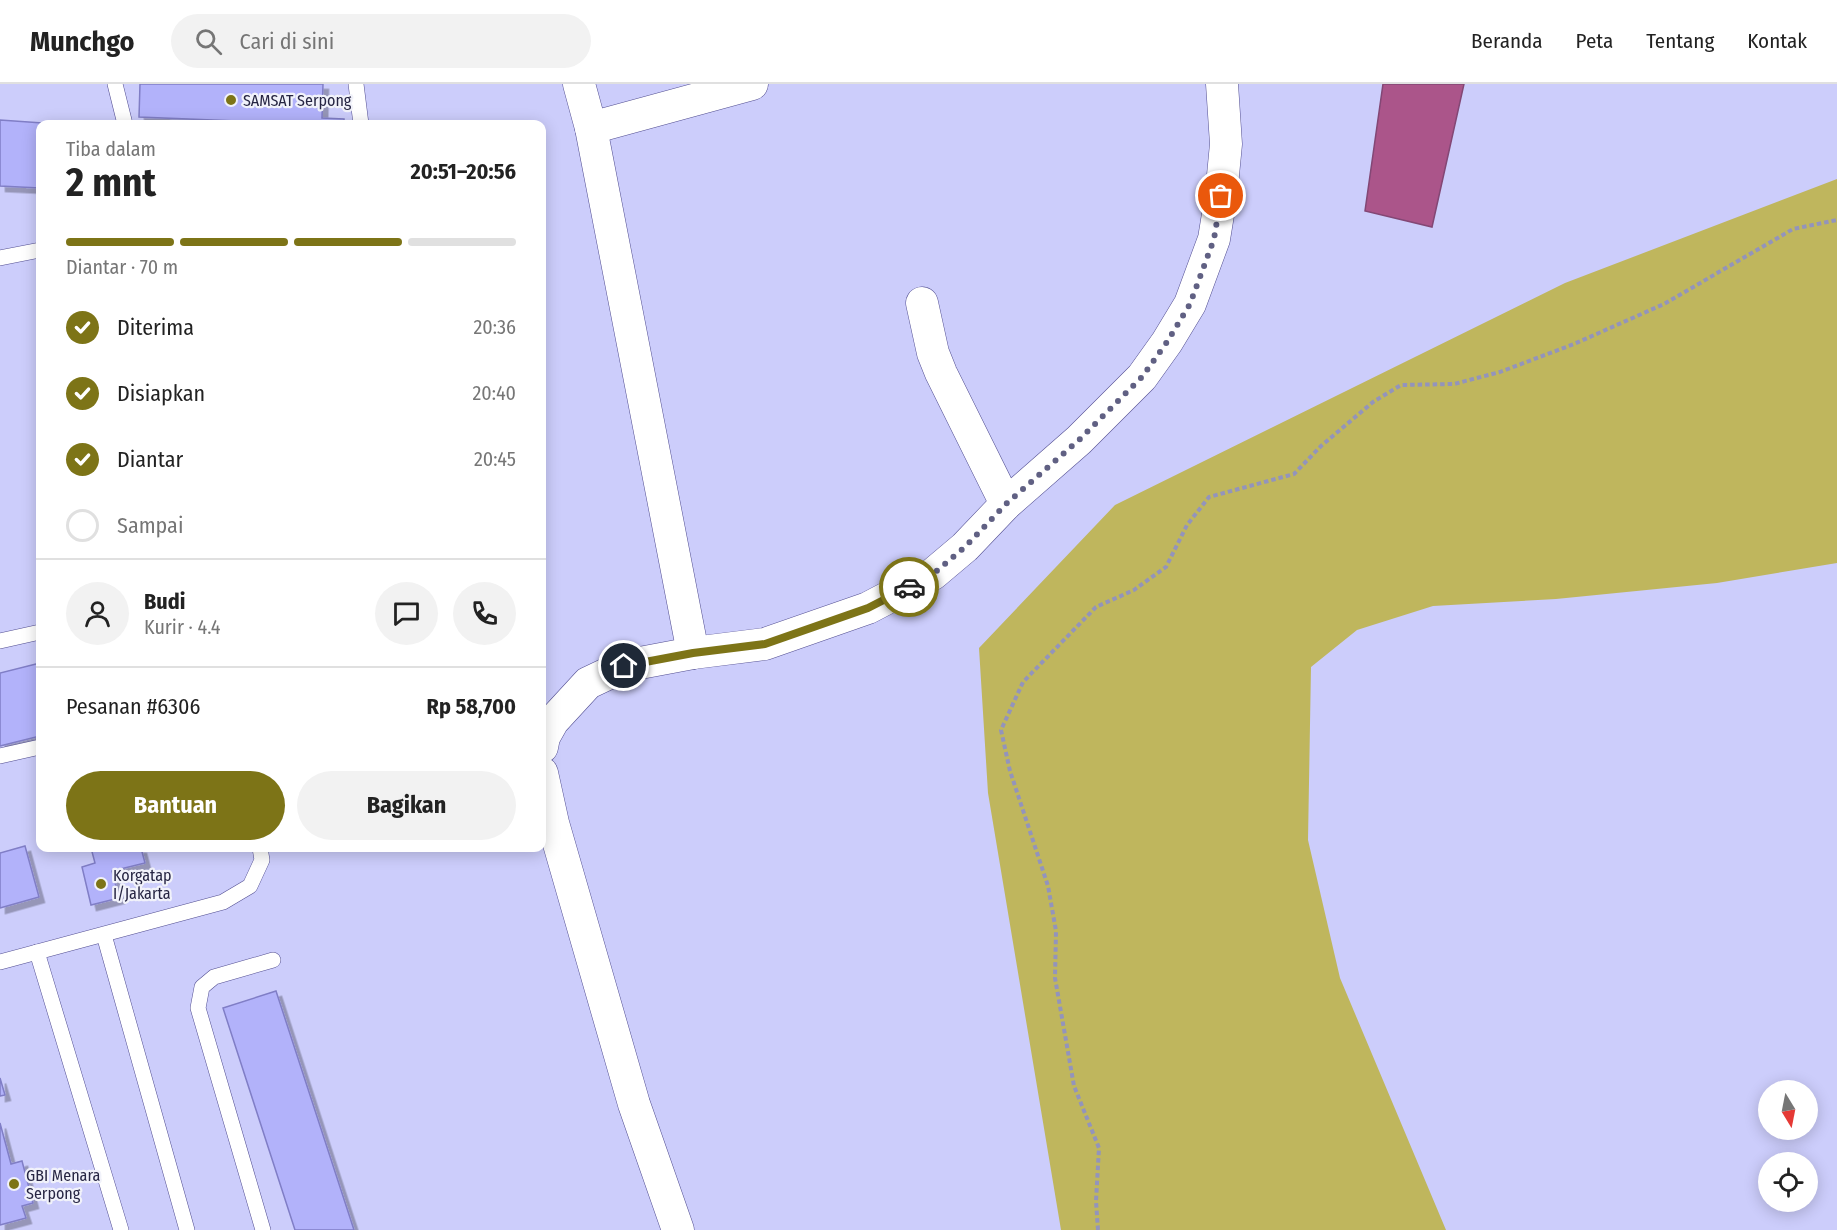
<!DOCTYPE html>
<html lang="id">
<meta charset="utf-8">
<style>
body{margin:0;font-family:"Fira Sans Condensed",sans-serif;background:#f2f2f2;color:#222;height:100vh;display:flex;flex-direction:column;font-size:22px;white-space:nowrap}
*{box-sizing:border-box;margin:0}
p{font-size:20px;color:#767676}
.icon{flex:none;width:33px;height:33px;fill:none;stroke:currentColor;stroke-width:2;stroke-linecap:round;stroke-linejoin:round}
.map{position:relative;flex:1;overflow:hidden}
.drawer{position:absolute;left:36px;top:36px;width:510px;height:732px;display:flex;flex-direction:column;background:#fff;border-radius:12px;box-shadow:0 3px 15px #0003}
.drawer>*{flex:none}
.needle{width:39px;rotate:170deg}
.tools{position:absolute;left:1758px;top:996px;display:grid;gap:12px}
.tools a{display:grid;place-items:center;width:60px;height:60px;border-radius:50%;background:#fff;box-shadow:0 3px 15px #0003;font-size:30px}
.pin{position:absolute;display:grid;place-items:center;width:51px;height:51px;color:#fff;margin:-26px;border:3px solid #fff;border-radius:50%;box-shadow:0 2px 6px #0007}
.courier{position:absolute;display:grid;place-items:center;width:60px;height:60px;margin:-30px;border:4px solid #7d7417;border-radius:50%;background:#fff;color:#222;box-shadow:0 2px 8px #0007}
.headline em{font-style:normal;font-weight:700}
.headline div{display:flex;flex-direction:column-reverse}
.headline{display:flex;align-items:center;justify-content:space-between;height:102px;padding:0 30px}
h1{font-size:39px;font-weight:700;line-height:45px}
.bar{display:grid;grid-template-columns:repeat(4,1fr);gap:9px 6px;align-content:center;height:72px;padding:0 30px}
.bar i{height:8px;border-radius:4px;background:#e0e0e0}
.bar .active{background:#7d7417}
.bar p{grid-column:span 4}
.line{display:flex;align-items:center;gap:15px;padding:0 30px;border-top:2px solid #e0e0e0}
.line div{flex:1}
.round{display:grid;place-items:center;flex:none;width:63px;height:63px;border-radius:32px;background:#f2f2f2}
ol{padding:0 30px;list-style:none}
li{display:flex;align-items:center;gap:18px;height:66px}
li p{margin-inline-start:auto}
li .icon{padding:6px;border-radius:50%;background:#7d7417;color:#fff;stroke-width:4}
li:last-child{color:#767676}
li i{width:33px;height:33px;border:3px solid #e0e0e0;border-radius:50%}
.button{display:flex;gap:12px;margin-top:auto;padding:12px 30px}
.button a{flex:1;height:69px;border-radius:36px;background:#7d7417;color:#fff;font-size:24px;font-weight:700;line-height:69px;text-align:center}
.button a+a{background:#f2f2f2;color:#222}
header{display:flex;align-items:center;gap:36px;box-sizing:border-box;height:84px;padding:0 30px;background:#fff;border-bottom:2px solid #e0e0e0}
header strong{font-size:28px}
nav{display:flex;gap:33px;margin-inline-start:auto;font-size:21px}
.search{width:420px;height:54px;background:#f2f2f2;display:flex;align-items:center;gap:15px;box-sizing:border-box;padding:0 21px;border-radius:33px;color:#767676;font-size:22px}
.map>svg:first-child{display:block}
</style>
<header>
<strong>Munchgo</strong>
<div class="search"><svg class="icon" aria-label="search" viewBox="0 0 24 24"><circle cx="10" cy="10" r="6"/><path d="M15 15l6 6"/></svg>Cari di sini</div>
<nav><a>Beranda</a><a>Peta</a><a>Tentang</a><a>Kontak</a></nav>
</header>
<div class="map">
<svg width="1837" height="1146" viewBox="0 0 1837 1146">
<defs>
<filter id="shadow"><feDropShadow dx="5.5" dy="5.5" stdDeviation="0" flood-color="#0004"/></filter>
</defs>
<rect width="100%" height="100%" fill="#cccdfb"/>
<polygon fill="#bfb65d" points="1837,95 1837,479 1717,499 1556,515 1433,522 1357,546 1311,583 1308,756 1340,894 1446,1146 1061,1146 988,709 979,564 1115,421 1565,199"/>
<polygon fill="#ab558a" stroke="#834775" stroke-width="1.5" points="1383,0 1464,0 1432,143 1365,127"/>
<g fill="#b2b2fa" stroke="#807ec6" stroke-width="1.5" filter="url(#shadow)">
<polygon points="140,0 323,0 322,34 344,35 344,40 263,40 263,38 139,33"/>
<polygon points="0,36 57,40 40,40 40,104 0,102"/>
<polygon points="40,579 40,652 0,662 0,589"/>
<polygon points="25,762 39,813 0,824 0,769"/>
<polygon points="91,764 141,764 145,779 112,787 119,814 91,821 82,783 95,779"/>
<polygon points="276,907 354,1146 295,1146 223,924"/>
<polygon points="0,994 5,1011 0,1012"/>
<polygon points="0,1039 11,1080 22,1077 33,1119 22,1122 26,1134 0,1141"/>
</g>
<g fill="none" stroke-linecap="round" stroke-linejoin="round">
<defs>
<g id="service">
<polyline points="115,0 125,40"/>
<polyline points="356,0 361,40"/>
<polyline points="0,174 40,166"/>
<polyline points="0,557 40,548"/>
<polyline points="0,672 40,663"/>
<polyline points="104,851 187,1146"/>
<polyline points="37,868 121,1146"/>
<polyline points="0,878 223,818 250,802 262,776 260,764"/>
<polyline points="263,1146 198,924 202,903 214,893 273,876"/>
</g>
<g id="minor">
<polyline points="579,0 591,44 693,569"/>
<polyline points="591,44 752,0"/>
<polyline points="922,219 933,269 941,289 1006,420"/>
<polyline points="542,663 544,653 553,637 588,599 624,582 693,569 765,560 868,524 933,490 965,463 1006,420 1079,356 1142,293 1167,258 1190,220 1214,155 1221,112 1226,60 1222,0"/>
<polyline points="542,689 553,739 634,1020 678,1146"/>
</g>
</defs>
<use href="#service" stroke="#524e91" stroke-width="16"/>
<use href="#minor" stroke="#524e91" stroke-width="33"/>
<polyline stroke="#9394bc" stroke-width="4" stroke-dasharray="4.5 3" stroke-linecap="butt" points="1098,1146 1096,1117 1099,1064 1074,1002 1055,894 1056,847 1048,802 1010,687 1001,646 1023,598 1096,523 1134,506 1166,483 1187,441 1209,413 1294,390 1321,362 1373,318 1401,301 1454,300 1500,288 1574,260 1664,220 1793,145 1837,136"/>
<use href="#service" stroke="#fff" stroke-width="15"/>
<use href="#minor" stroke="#fff" stroke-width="32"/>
</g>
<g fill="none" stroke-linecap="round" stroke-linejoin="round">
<polyline stroke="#606083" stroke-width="6" stroke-dasharray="0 10.8" points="909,503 933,490 965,463 1006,420 1079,356 1142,293 1167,258 1190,220 1214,155 1221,112"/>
<polyline stroke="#7d7417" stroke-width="8" points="624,582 693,569 765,560 868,524 909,503"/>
</g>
<g fill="#7d7417" stroke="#f1f2fa" stroke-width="2">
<circle cx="231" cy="16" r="6"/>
<circle cx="101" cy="800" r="6"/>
<circle cx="14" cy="1100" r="6"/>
</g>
<g text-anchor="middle" stroke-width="4.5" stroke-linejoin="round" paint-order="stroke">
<g font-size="16" fill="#262543" stroke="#f1f2fa" text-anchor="start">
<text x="243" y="22">SAMSAT Serpong</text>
<text x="113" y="797">Korgatap<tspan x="113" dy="18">I/Jakarta</tspan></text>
<text x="26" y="1097">GBI Menara<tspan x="26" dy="18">Serpong</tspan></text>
</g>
</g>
</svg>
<div class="tools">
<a><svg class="needle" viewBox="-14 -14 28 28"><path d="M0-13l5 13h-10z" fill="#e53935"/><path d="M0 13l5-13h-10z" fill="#767676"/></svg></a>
<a><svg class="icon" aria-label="locate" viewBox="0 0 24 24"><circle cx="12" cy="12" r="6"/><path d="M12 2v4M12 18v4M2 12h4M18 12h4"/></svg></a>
</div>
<div class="pin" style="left:1221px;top:112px;background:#ea580c"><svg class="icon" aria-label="bag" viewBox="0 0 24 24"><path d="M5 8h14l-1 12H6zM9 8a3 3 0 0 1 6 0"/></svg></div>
<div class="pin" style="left:624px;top:582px;background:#1f2937"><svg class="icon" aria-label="home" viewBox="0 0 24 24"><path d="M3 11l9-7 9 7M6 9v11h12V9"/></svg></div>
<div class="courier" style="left:909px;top:503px"><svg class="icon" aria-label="car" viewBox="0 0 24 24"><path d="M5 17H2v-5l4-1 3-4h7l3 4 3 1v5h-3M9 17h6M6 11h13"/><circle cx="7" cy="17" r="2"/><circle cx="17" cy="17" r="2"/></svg></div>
<section class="drawer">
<div class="headline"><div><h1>2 mnt</h1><p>Tiba dalam</p></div><em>20:51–20:56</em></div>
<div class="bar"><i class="active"></i><i class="active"></i><i class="active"></i><i></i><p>Diantar · 70 m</p></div>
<ol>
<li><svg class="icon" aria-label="check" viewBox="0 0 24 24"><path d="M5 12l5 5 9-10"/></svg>Diterima<p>20:36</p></li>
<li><svg class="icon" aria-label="check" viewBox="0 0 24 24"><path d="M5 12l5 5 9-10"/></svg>Disiapkan<p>20:40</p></li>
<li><svg class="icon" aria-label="check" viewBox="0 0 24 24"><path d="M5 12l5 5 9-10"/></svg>Diantar<p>20:45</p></li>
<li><i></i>Sampai</li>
</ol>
<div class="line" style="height:108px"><a class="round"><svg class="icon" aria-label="person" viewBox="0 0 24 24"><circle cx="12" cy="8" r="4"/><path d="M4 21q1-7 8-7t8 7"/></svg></a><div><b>Budi</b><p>Kurir · 4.4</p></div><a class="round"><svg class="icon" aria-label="chat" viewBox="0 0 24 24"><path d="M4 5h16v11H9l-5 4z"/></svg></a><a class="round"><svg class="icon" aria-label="phone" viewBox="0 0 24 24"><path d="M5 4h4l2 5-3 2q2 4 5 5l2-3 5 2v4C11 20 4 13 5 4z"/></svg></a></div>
<div class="line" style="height:78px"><div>Pesanan #6306</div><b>Rp 58,700</b></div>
<div class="button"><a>Bantuan</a><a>Bagikan</a></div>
</section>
</div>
